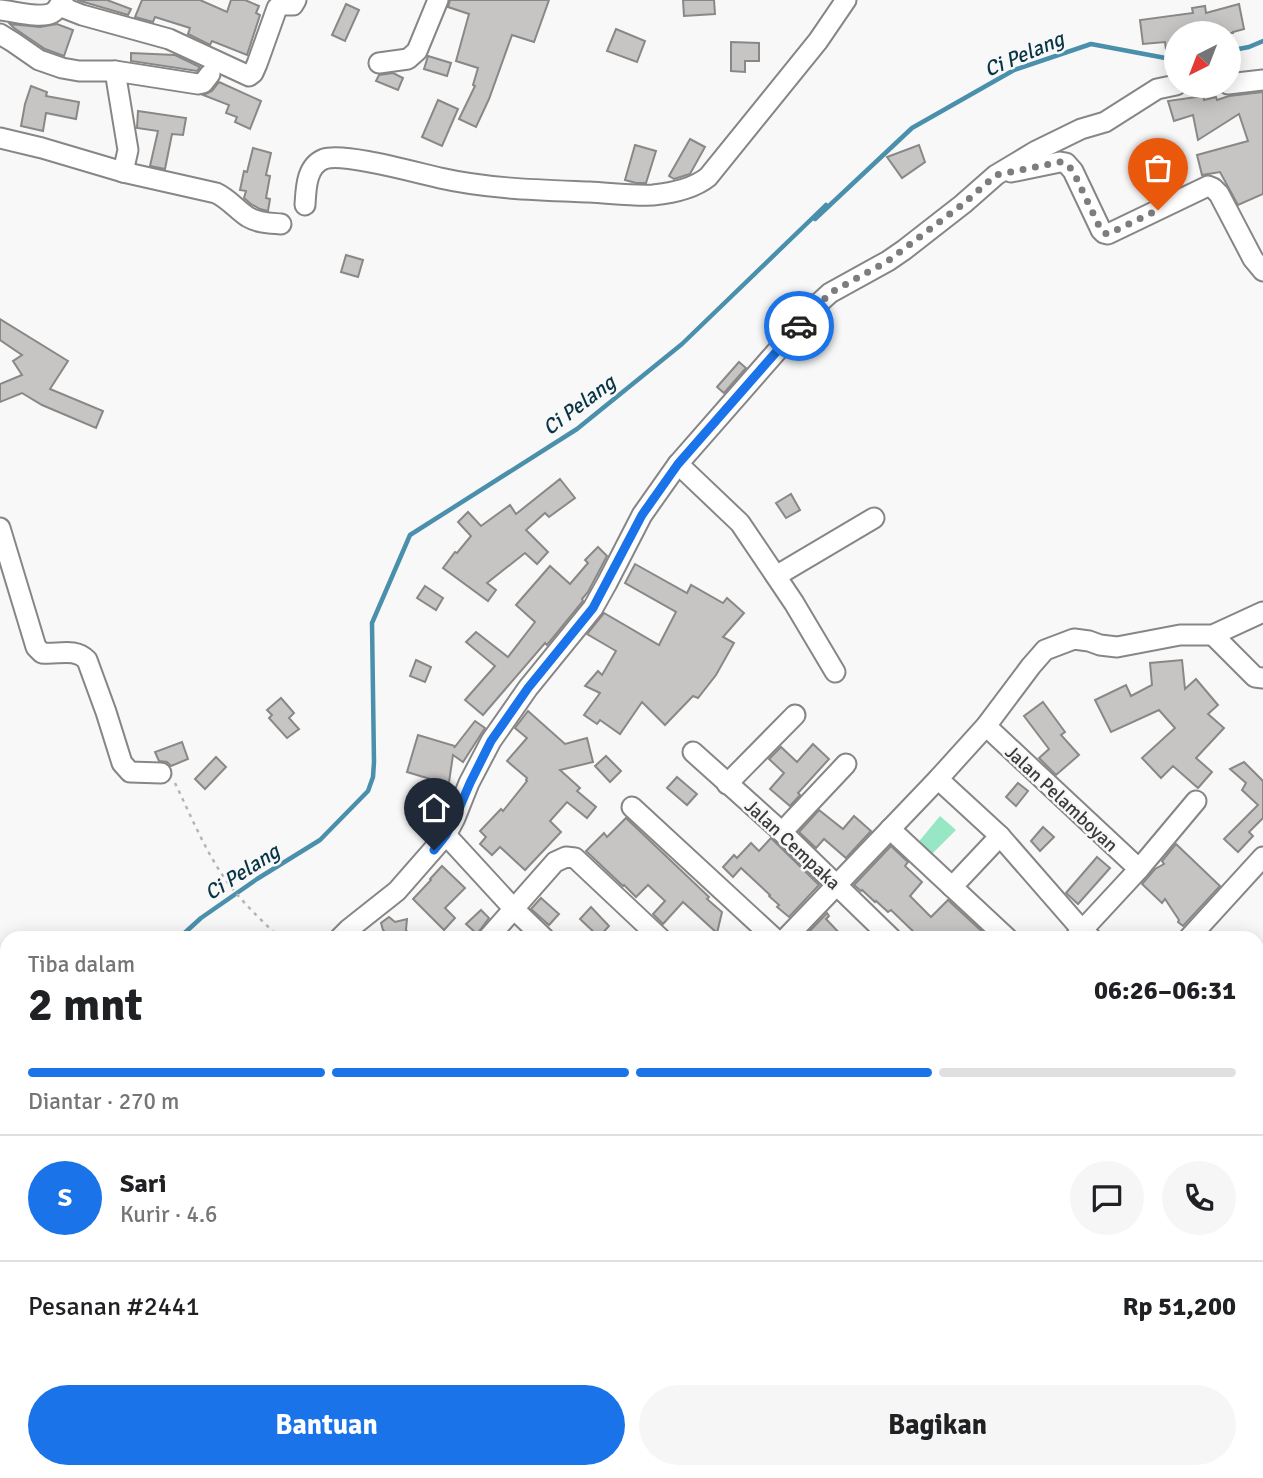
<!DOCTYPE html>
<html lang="id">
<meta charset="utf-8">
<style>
body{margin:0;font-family:Signika,sans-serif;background:#f6f6f6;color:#202124;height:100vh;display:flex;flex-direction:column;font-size:26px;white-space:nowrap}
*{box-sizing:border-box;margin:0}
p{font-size:23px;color:#757577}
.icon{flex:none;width:38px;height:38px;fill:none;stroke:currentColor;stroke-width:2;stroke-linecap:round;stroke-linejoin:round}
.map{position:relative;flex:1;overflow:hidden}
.details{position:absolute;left:0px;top:931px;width:1264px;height:548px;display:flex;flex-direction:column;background:#fff;border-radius:21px 21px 0 0;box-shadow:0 4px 18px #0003}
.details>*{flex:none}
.needle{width:46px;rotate:222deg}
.tools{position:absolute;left:1164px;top:21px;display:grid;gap:14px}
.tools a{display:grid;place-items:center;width:77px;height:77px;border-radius:50%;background:#fff;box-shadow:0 4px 18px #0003;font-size:35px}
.pin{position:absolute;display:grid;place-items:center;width:60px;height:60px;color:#fff;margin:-72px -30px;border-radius:50% 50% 50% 0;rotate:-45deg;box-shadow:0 0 7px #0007}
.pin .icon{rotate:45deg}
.courier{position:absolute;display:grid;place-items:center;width:70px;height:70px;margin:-35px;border:5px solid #1a73e8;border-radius:50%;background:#fff;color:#222;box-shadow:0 2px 9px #0007}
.headline em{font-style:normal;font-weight:700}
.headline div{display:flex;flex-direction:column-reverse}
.headline{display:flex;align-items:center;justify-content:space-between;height:119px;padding:0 28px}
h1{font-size:46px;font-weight:700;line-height:52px}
.bar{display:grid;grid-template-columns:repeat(4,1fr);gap:10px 7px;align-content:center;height:84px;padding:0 28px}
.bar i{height:9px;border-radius:5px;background:#e0e0e0}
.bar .on{background:#1a73e8}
.bar p{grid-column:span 4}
.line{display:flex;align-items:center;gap:18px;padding:0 28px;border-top:2px solid #e0e0e0}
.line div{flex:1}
.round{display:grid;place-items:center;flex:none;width:74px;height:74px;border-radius:37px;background:#f6f6f6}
.cta{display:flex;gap:14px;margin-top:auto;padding:14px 28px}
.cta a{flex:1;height:80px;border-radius:42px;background:#1a73e8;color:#fff;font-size:28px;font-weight:700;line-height:80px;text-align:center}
.cta a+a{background:#f6f6f6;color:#202124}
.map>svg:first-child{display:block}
</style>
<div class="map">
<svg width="1263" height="1478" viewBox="0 0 1263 1478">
<rect width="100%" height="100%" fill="#f8f8f9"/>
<polygon fill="#98e7c4" points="940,816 956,830 928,858 916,845"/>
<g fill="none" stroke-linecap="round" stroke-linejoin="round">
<g stroke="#4a8fab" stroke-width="4.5">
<polyline points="1228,51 1249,47 1263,41"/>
<polyline points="179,938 201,918 257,879 320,840 368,791 373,777 374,762 372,623 410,535 577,429 682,344 826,205 815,219 912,128 1014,70 1091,44 1176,60"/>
<polyline points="0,1097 7,1092"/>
</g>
</g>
<g fill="#c6c5c4" stroke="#898887" stroke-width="2">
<polygon points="77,0 107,0 131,9 128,15"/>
<polygon points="142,0 200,0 227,12 231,0 245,0 259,6 256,13 260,15 247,55 212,41 210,45 188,34 190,28 155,17 153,22 135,17"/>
<polygon points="450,0 549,0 534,42 512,35 489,99 476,127 459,119 475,86 473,85 478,68 456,61 469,14 448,7"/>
<polygon points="683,0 714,0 715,14 684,16"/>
<polygon points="346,4 359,10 345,41 332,35"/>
<polygon points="1239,4 1244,29 1233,32 1233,33 1176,33 1176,65 1168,65 1165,42 1143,44 1140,20 1193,13 1192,8 1205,6 1206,13"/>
<polygon points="10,24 40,27 57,24 73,30 64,56 45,49 14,28"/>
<polygon points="616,29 645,41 637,62 607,51"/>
<polygon points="731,42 759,43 759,61 745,61 745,72 731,71"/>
<polygon points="131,53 175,55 200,67 197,71 131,61"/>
<polygon points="428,56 451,63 447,76 424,69"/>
<polygon points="393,73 403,78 398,90 376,81 379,75"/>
<polygon points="219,82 261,101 250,129 235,122 237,117 226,113 229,105 203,95 212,91"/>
<polygon points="31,86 47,92 46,96 79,102 76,119 46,113 43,131 21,126 25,104"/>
<polygon points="1263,92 1263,194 1238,205 1220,172 1202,175 1197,155 1248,141 1239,114 1198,140 1193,115 1174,121 1168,101 1203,96 1204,100 1216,97 1217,100 1229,96"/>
<polygon points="438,100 458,109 442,146 422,137"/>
<polygon points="138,111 186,118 183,135 172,134 165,169 150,166 158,131 137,128"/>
<polygon points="690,139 705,147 690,174 674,179 669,176"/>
<polygon points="635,145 656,151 646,183 636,183 625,180"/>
<polygon points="919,145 925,162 902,178 887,157"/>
<polygon points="253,148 271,153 266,175 270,176 266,198 270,199 268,211 260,209 251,204 244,198 246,191 240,190 244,171 247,172"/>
<polygon points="346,255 363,260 358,277 341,272"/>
<polygon points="0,319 68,361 50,389 103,411 96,428 42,405 22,393 0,402 0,384 22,375 13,361 22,355 0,340"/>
<polygon points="739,362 746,368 724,393 717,387"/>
<polygon points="560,479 575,498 549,517 545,513 526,530 548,552 537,564 525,553 487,583 496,590 488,601 443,568 455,552 457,553 471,536 458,522 468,512 481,526 510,505 516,514"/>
<polygon points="791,494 800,510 786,518 776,503"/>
<polygon points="598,547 607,556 588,592 582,599 583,601 547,645 545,643 483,715 465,700 495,666 466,642 476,632 508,657 535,622 516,605 550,566 570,584 588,563 585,560"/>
<polygon points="635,564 687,593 691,585 723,603 727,598 744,613 723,637 734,643 716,675 698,698 693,696 665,725 642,702 620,734 600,720 597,724 584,715 600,693 585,686 598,671 602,675 616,651 587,634 604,613 659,645 676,612 625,583"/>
<polygon points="425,586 443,598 436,610 417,598"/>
<polygon points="416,660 431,667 425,682 410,676"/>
<polygon points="1182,660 1185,689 1196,679 1218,705 1208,714 1224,728 1196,758 1212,772 1198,788 1173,766 1161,778 1142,758 1175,728 1159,710 1111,732 1095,700 1126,685 1131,696 1152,685 1150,663"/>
<polygon points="281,698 294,713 289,718 299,729 287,738 269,718 272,715 267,710"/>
<polygon points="1043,702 1065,732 1061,735 1079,755 1056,775 1039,758 1049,749 1024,716"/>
<polygon points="528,711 565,744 587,738 593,762 560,770 580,788 577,791 596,807 587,818 567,802 550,821 561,832 525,870 500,847 492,855 480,844 486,837 480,831 501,809 503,811 527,781 526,780 527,778 507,761 527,738 515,728"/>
<polygon points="475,721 485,728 463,762 453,755 448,789 436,787 437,781 407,772 418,735 455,746 454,748"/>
<polygon points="182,742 188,759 171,766 167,762 159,761 155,752"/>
<polygon points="813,744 829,759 798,793 800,795 790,806 770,789 784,773 769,759 781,747 797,762"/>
<polygon points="606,756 621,771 610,782 595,766"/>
<polygon points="216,757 226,767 205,789 195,779"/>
<polygon points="1244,762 1263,781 1263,818 1249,832 1253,836 1238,852 1224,839 1258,805 1242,790 1246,783 1230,769"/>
<polygon points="677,777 697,794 687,805 667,788"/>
<polygon points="1018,783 1028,791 1016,806 1006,797"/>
<polygon points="819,810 843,829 854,816 871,831 846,858 824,839 816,848 799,832"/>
<polygon points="626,818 709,897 707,899 722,912 717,933 683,902 663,924 653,914 665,901 648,885 636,897 624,885 623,886 586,851 604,833 607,837"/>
<polygon points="1043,827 1054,837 1040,851 1031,841"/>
<polygon points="771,838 819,885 789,917 777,907 779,905 769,896 770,895 741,868 733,877 723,867 734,855 737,858 751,843 759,851"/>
<polygon points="1176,844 1220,886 1183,926 1178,922 1179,920 1165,899 1162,903 1142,884 1155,869 1164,864 1162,861"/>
<polygon points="891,846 908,862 905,866 922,882 910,896 931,917 948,900 989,938 920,938 891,910 888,912 876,901 875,902 862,890 861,891 854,885"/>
<polygon points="1097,857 1110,868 1078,904 1066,893"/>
<polygon points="442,866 465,888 445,908 455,918 444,930 413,899 431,880 430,879"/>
<polygon points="541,898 559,914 549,925 531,909"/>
<polygon points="591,907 609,926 599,937 580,919"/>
<polygon points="481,910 489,918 477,934 466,924"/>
<polygon points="827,913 829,916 826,919 844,938 812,938 807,934"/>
<polygon points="389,917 395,922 407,919 406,930 412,938 391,938 383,930 381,923"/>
</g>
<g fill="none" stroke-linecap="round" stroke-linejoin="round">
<defs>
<g id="minor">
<polyline points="59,6 82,15 169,39 249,76 253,73 257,64 277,8 280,5 293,5 296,0"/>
<path d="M0 10C13 11 40 19 52 13 56 11 60 5 63 0"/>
<polyline points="0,34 13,42 39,60 62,68 79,71 115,71 198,84 203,83 210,74"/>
<polyline points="379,63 408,59 417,51 438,0"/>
<polyline points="115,71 128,150 123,172"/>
<polyline points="1228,84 1263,80"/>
<path d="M0 138 42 148 123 172 216 193C229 199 237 210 248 217 258 223 270 223 281 224"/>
<polyline points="1011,172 1060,162 1066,163 1073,171 1101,230 1104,233 1108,234 1208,186 1213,188 1219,194 1253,259 1263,271"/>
<path d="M305 205C306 189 306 166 324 159 344 152 417 173 440 178 489 189 539 190 589 192 610 193 632 196 653 195 673 193 693 189 708 177L818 41 846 0"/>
<polyline points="678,464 740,523 794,603 835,672"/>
<path d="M0 528 36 647 42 653C57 655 75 647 87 660L106 712 122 763 130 772 161 773"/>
<polyline points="776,576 874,518"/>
<polyline points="1213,635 1255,677 1263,678"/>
<polyline points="986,726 1139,869"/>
<polyline points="693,752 782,832 891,938"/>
<polyline points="938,779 1000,836 1082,930 1091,938"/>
<polyline points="727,784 795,715"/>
<polyline points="632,807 774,938"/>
<polyline points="890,829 1007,938"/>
<polyline points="782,832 846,764"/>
<polyline points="446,835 514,909 544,938"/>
<polyline points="952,887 1000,836"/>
<polyline points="340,938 349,929 397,891 446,835 455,818 469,783 491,741 528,688 593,608 607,583 642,515 678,464 819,303 830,293 888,261 904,250 963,204 996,175 1036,151 1081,129 1105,122 1157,89 1176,85"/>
<polyline points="488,938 555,862 566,857 575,858 660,938"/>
<polyline points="786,938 938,779 986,726 1031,666 1045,650 1074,639 1089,641 1100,645 1117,647 1180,635 1213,635 1263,612"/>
<polyline points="1075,938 1139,869 1196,801"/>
<polyline points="1189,938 1263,857"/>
<polyline points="1256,1084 1263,1090"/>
<polyline points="1256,1146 1263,1139"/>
<polyline points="0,1213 7,1209"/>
<polyline points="0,1274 7,1282"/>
<polyline points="476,1472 481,1478"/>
<polyline points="555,1472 558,1478"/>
<polyline points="995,1472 1002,1478"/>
<polyline points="1105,1472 1112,1478"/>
<polyline points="435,1478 441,1472"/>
<polyline points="954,1478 960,1472"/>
</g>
</defs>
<use href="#minor" stroke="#868687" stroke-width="23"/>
<path stroke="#b5b5b6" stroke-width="2.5" stroke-dasharray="3.5 5" stroke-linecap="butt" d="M175 783C191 816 206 853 228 883 243 903 262 921 280 938"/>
<use href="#minor" stroke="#fff" stroke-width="19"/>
</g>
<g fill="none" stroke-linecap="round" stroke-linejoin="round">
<polyline stroke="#7d7d7e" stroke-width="7" stroke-dasharray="0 12.6" points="799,326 830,293 888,261 963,204 996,175 1060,162 1066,163 1073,171 1101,230 1104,233 1108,234 1158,210"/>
<polyline stroke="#1a73e8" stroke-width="9" points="434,850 446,835 455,818 470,783 491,741 528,688 593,608 642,515 678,464 799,326"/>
</g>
<g text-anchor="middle" stroke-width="5" stroke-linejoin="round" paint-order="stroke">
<g font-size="19" fill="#3b3b3c" stroke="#f8f8f9">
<text transform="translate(1062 798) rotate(43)" y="7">Jalan Pelamboyan</text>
<text transform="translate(793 844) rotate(43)" y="7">Jalan Cempaka</text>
</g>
<g font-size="21" font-style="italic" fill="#073545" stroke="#f8f8f9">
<text transform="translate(1024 54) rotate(-23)" y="7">Ci Pelang</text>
<text transform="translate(579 405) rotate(-37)" y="7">Ci Pelang</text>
<text transform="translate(242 872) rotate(-33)" y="7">Ci Pelang</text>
</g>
</g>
</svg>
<div class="tools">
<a><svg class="needle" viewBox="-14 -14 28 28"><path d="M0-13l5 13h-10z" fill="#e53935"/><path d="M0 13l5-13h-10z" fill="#757577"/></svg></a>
</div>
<div class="pin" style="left:1158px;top:210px;background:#ea580c"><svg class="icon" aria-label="bag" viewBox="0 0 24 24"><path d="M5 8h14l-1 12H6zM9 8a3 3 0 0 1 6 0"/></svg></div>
<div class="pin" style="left:434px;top:850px;background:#1f2937"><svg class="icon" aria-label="home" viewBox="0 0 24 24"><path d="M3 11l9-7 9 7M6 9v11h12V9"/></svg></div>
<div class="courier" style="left:799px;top:326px"><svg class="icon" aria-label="car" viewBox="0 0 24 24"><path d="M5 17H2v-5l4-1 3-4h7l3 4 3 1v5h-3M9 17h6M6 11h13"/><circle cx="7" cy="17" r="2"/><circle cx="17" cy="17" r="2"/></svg></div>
<section class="details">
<div class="headline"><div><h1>2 mnt</h1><p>Tiba dalam</p></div><em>06:26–06:31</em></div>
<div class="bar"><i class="on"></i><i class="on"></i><i class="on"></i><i></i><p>Diantar · 270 m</p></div>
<div class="line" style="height:126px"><b class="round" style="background:#1a73e8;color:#fff">S</b><div><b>Sari</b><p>Kurir · 4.6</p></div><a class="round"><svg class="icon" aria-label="chat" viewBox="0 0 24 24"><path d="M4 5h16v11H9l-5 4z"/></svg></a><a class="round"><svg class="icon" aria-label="phone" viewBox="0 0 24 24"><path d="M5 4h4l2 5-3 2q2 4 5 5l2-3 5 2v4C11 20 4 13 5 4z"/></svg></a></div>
<div class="line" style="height:91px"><div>Pesanan #2441</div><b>Rp 51,200</b></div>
<div class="cta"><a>Bantuan</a><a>Bagikan</a></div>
</section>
</div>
